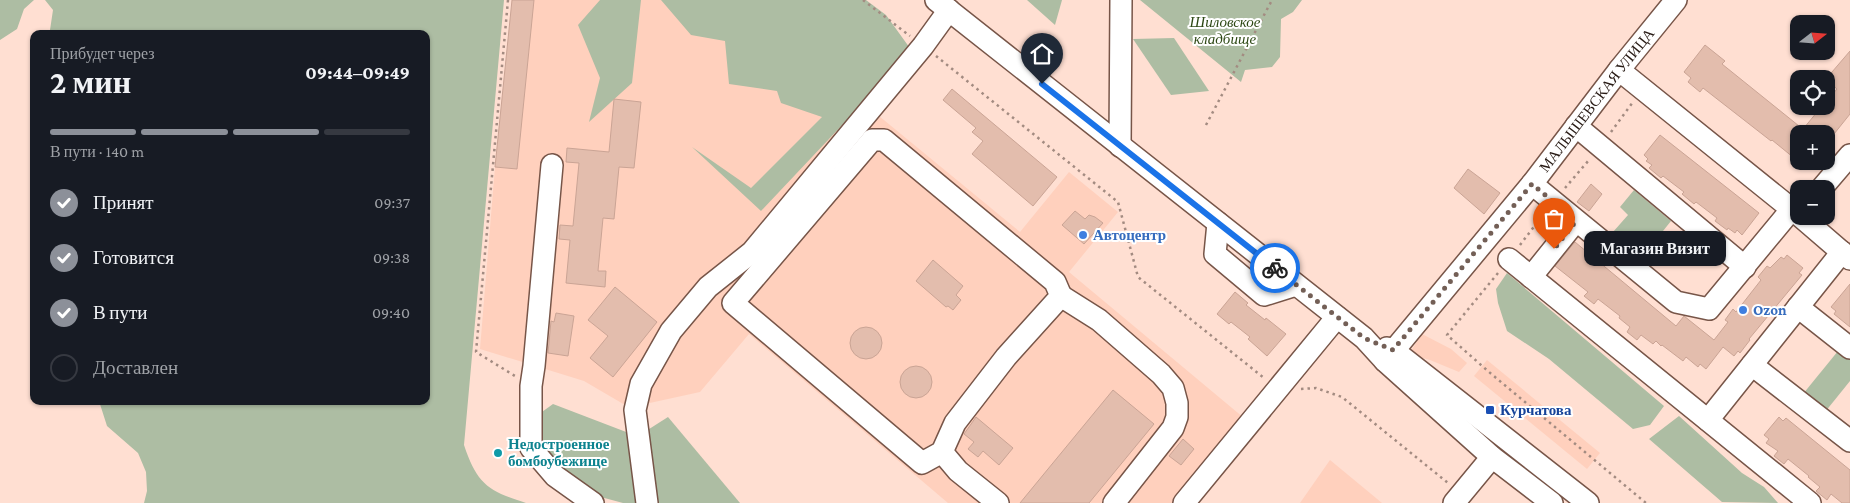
<!DOCTYPE html>
<html lang="ru">
<meta charset="utf-8">
<style>
body{margin:0;font-family:"Crimson Pro",serif;background:#242831;color:#f1f3f6;height:100vh;display:flex;flex-direction:column;font-size:19px;white-space:nowrap}
*{box-sizing:border-box;margin:0}
p{font-size:16px;color:#9ea1a6}
.icon{flex:none;width:28px;height:28px;fill:none;stroke:currentColor;stroke-width:2;stroke-linecap:round;stroke-linejoin:round}
.map{position:relative;flex:1;overflow:hidden}
.side{position:absolute;left:30px;top:30px;width:400px;height:375px;display:flex;flex-direction:column;background:#171b24;border-radius:10px;box-shadow:0 1px 4px #0004}
.side>*{flex:none}
.needle{width:32px;rotate:73deg}
.fabs{position:absolute;left:1790px;top:15px;display:grid;gap:10px}
.fabs a{display:grid;place-items:center;width:45px;height:45px;border-radius:10px;background:#171b24;box-shadow:0 1px 4px #0004;font-size:25px}
.pin{position:absolute;display:grid;place-items:center;width:42px;height:42px;color:#fff;margin:-51px -21px;border-radius:50% 50% 50% 0;rotate:-45deg;box-shadow:0 0 5px #0007}
.pin .icon{rotate:45deg}
.courier{position:absolute;display:grid;place-items:center;width:50px;height:50px;margin:-25px;border:4px solid #1a73e8;border-radius:50%;background:#fff;color:#222;box-shadow:0 1px 6px #0007}
.bubble{position:absolute;height:35px;border-radius:10px;background:#171b24;box-shadow:0 1px 4px #0004;font-size:16px;font-weight:700;line-height:35px;text-align:center}
.headline em{font-style:normal;font-weight:700}
.headline div{display:flex;flex-direction:column-reverse}
.headline{display:flex;align-items:center;justify-content:space-between;height:85px;padding:0 20px}
h1{font-size:32px;font-weight:700;line-height:38px}
.bar{display:grid;grid-template-columns:repeat(4,1fr);gap:8px 5px;align-content:center;height:60px;padding:0 20px}
.bar i{height:6px;border-radius:4px;background:#363941}
.bar .selected{background:#8c9099}
.bar p{grid-column:span 4}
ol{padding:0 20px;list-style:none}
li{display:flex;align-items:center;gap:15px;height:55px}
li p{margin-inline-start:auto}
li .icon{padding:5px;border-radius:50%;background:#8c9099;color:#fff;stroke-width:4}
li:last-child{color:#9ea1a6}
li i{width:28px;height:28px;border:2px solid #363941;border-radius:50%}
.map>svg:first-child{display:block}
</style>
<div class="map">
<svg width="1850" height="503" viewBox="0 0 1850 503">
<rect width="100%" height="100%" fill="#ffdfd2"/>
<g fill="#ffd0bd">
<polygon points="513,0 692,0 866,131 879,116 1020,232 1069,172 1118,212 1069,272 1244,418 1174,503 948,503 749,334 700,392 636,406 625,405 584,381 480,349 495,167"/>
<polygon points="1422,334 1451,349 1467,363 1459,372 1430,360 1409,354"/>
<polygon points="1487,360 1600,453 1587,469 1474,376"/>
<polygon points="1330,460 1382,503 1300,503"/>
</g>
<g fill="#adbda3">
<polygon points="0,0 34,0 24,9 17,29 0,40"/>
<path d="M45 0H504L464 445C477 484 488 491 526 503H144L147 491 146 472 138 453 107 426 99 401H426V34H51L50 30 53 10Z"/>
<polygon points="600,0 641,0 632,83 589,122 600,78 578,25"/>
<polygon points="661,0 866,0 886,15 912,51 761,211 692,147 751,188 822,117 781,103 777,91 729,84 725,41 691,35"/>
<polygon points="1027,0 1062,0 1055,25"/>
<polygon points="1140,0 1302,0 1293,12 1281,19 1280,57 1272,67 1245,70 1241,82"/>
<polygon points="1174,38 1209,91 1171,95 1133,39"/>
<polygon points="1634,190 1671,221 1655,241 1644,231 1631,246 1613,232 1628,215 1620,207"/>
<polygon points="1507,273 1664,406 1650,425 1633,429 1549,359 1507,331 1498,303 1496,289"/>
<polygon points="1838,351 1850,360 1850,381 1825,412 1803,394"/>
<polygon points="553,404 634,435 637,503 623,503 597,496 543,455 535,417"/>
<polygon points="1679,416 1742,473 1764,487 1778,503 1722,502 1649,439"/>
<polygon points="668,417 740,503 656,503 646,431"/>
</g>
<g fill="#e3bdad" stroke="#caa495">
<polygon points="512,0 534,0 517,169 495,167"/>
<polygon points="1705,45 1725,61 1722,64 1799,126 1799,162 1772,140 1771,141 1703,88 1700,92 1688,82 1691,78 1684,72"/>
<polygon points="1850,51 1850,114 1834,134 1799,134 1822,106 1826,106 1826,102 1837,89 1826,79"/>
<polygon points="952,89 1057,177 1033,206 972,154 983,141 972,132 976,128 943,100"/>
<polygon points="614,99 641,102 634,168 619,167 614,219 603,218 598,271 606,271 605,287 566,283 570,240 559,239 560,225 573,226 579,163 566,162 567,148 609,152"/>
<polygon points="1660,135 1759,213 1742,235 1737,230 1735,233 1728,228 1727,230 1715,221 1717,218 1696,202 1694,204 1682,194 1684,192 1663,176 1661,178 1649,168 1652,165 1646,161 1648,159 1644,155"/>
<polygon points="1468,169 1500,193 1484,214 1454,188"/>
<polygon points="1591,184 1602,194 1589,211 1577,202"/>
<polygon points="1075,211 1085,219 1089,215 1095,217 1103,223 1084,244 1062,225"/>
<polygon points="1575,242 1676,326 1684,316 1714,340 1728,322 1725,320 1733,309 1736,312 1761,280 1758,277 1767,266 1770,268 1781,257 1784,259 1787,255 1803,268 1799,273 1802,275 1749,339 1750,340 1740,353 1738,351 1734,356 1723,347 1706,369 1700,364 1698,367 1686,357 1683,361 1662,345 1661,346 1656,341 1653,344 1641,335 1637,340 1627,332 1630,327 1619,318 1620,316 1598,299 1594,304 1584,296 1588,292 1555,266"/>
<polygon points="933,260 963,286 956,295 961,300 953,310 948,306 946,307 916,281"/>
<polygon points="1850,284 1850,327 1834,314 1836,311 1831,307"/>
<polygon points="615,287 657,322 613,377 590,358 608,336 588,320"/>
<polygon points="1235,292 1248,303 1246,305 1265,320 1266,318 1286,334 1267,356 1248,339 1250,337 1231,322 1229,324 1217,314"/>
<polygon points="556,313 574,316 568,356 548,353 551,321 554,322"/>
<circle cx="866" cy="343" r="16"/>
<circle cx="916" cy="382" r="16"/>
<polygon points="1113,390 1154,424 1089,503 1020,503"/>
<polygon points="976,417 1013,448 999,465 983,451 978,457 968,449 974,442 964,434"/>
<polygon points="1779,417 1783,421 1786,418 1850,470 1850,503 1842,503 1831,494 1827,500 1816,491 1820,487 1808,477 1809,476 1788,459 1784,464 1774,456 1778,451 1766,443 1769,439 1764,435"/>
<polygon points="1183,439 1194,449 1181,465 1169,456"/>
</g>
<g fill="none" stroke-linecap="round" stroke-linejoin="round">
<defs>
<g id="minor">
<polyline points="936,0 1364,338 1385,361 1492,457 1552,503"/>
<polyline points="1619,70 1799,215"/>
<polyline points="1576,126 1745,267"/>
<polygon points="872,140 884,140 1055,282 1061,296 1006,357 955,423 942,452 922,463 733,303"/>
<polyline points="1120,146 1121,0"/>
<polyline points="552,165 534,366 531,386 531,448 555,476 593,503"/>
<polyline points="1532,184 1676,302 1709,309 1791,210"/>
<polyline points="1821,189 1850,155"/>
<polyline points="1800,216 1850,259"/>
<polyline points="1218,223 1215,254 1264,295 1296,285"/>
<polyline points="1509,259 1810,503"/>
<polyline points="1531,277 1576,221"/>
<polyline points="1061,296 1099,320 1161,374 1173,388 1177,403 1177,417 1173,428 1114,503"/>
<polyline points="1798,307 1850,348"/>
<polyline points="1387,348 1393,350 1588,503"/>
<path id="s1" d="M1385 361 1532 184 1619 70 1676 0"/>
<polyline points="1752,365 1850,441"/>
<polyline points="1708,420 1842,252"/>
<polyline points="942,452 958,471 998,503"/>
<polyline points="647,503 635,410 641,384 671,331 708,287 752,252 923,46 949,10"/>
<polyline points="1184,503 1337,317"/>
<polyline points="1454,503 1492,457"/>
</g>
</defs>
<use href="#minor" stroke="#775548" stroke-width="24"/>
<g stroke="#a38b81" stroke-width="2.5" stroke-dasharray="2.5 4" stroke-linecap="butt">
<polyline points="508,0 476,352 515,376"/>
<polyline points="863,0 910,36"/>
<polyline points="936,56 1118,202 1138,277 1264,378"/>
<polyline points="1206,125 1272,0"/>
<polyline points="1611,132 1633,102"/>
<polyline points="1565,188 1589,160"/>
<polyline points="1520,245 1542,216"/>
<polyline points="1498,273 1447,335 1489,372 1646,503"/>
<polyline points="1301,389 1316,388 1342,397 1448,483"/>
</g>
<use href="#minor" stroke="#fff" stroke-width="21"/>
</g>
<g fill="none" stroke-linecap="round" stroke-linejoin="round">
<polyline stroke="#735f56" stroke-width="5" stroke-dasharray="0 9" points="1275,268 1364,338 1393,350 1532,184 1576,221 1554,249"/>
<polyline stroke="#1a73e8" stroke-width="6" points="1042,84 1275,268"/>
</g>
<g fill="#3f7fe0" stroke="#fff" stroke-width="2">
<circle cx="1083" cy="235" r="5"/>
<circle cx="1743" cy="310" r="5"/>
</g>
<rect fill="#1a4fb4" stroke="#fff" stroke-width="2" x="1485" y="405" width="10" height="10" rx="2.5"/>
<circle fill="#0f9aa8" stroke="#fff" stroke-width="2" cx="498" cy="453" r="5"/>
<g text-anchor="middle" stroke-width="4" stroke-linejoin="round" paint-order="stroke">
<g font-size="15" font-style="italic" fill="#2d4814" stroke="#fff">
<text x="1225" y="27">Шиловское<tspan x="1225" dy="17">кладбище</tspan></text>
</g>
<g font-size="15" fill="#271a14" stroke="#fff">
<text dy="5" stroke="none"><textPath href="#s1" startOffset="336">МАЛЫШЕВСКАЯ УЛИЦА</textPath></text>
</g>
<g font-size="15" font-weight="bold" fill="#366cbe" stroke="#fff" text-anchor="start">
<text x="1093" y="240">Автоцентр</text>
<text x="1753" y="315">Ozon</text>
</g>
<g font-size="15" font-weight="bold" fill="#164399" stroke="#fff" text-anchor="start">
<text x="1500" y="415">Курчатова</text>
</g>
<g font-size="15" font-weight="bold" fill="#0d838f" stroke="#fff" text-anchor="start">
<text x="508" y="449">Недостроенное<tspan x="508" dy="17">бомбоубежище</tspan></text>
</g>
</g>
</svg>
<div class="fabs">
<a><svg class="needle" viewBox="-14 -14 28 28"><path d="M0-13l5 13h-10z" fill="#e53935"/><path d="M0 13l5-13h-10z" fill="#9ea1a6"/></svg></a>
<a><svg class="icon" aria-label="locate" viewBox="0 0 24 24"><circle cx="12" cy="12" r="6"/><path d="M12 2v4M12 18v4M2 12h4M18 12h4"/></svg></a>
<a>+</a>
<a>−</a>
</div>
<div class="pin" style="left:1554px;top:249px;background:#ea580c"><svg class="icon" aria-label="bag" viewBox="0 0 24 24"><path d="M5 8h14l-1 12H6zM9 8a3 3 0 0 1 6 0"/></svg></div>
<div class="pin" style="left:1042px;top:84px;background:#1f2937"><svg class="icon" aria-label="home" viewBox="0 0 24 24"><path d="M3 11l9-7 9 7M6 9v11h12V9"/></svg></div>
<div class="courier" style="left:1275px;top:268px"><svg class="icon" aria-label="bike" viewBox="0 0 24 24"><circle cx="6" cy="16" r="4"/><circle cx="18" cy="16" r="4"/><path d="M6 16l4-8h5l3 8M10 8l3 8H6M13 5h3"/></svg></div>
<div class="bubble" style="left:1584px;top:231px;width:142px">Магазин Визит</div>
<section class="side">
<div class="headline"><div><h1>2 мин</h1><p>Прибудет через</p></div><em>09:44–09:49</em></div>
<div class="bar"><i class="selected"></i><i class="selected"></i><i class="selected"></i><i></i><p>В пути · 140 m</p></div>
<ol>
<li><svg class="icon" aria-label="check" viewBox="0 0 24 24"><path d="M5 12l5 5 9-10"/></svg>Принят<p>09:37</p></li>
<li><svg class="icon" aria-label="check" viewBox="0 0 24 24"><path d="M5 12l5 5 9-10"/></svg>Готовится<p>09:38</p></li>
<li><svg class="icon" aria-label="check" viewBox="0 0 24 24"><path d="M5 12l5 5 9-10"/></svg>В пути<p>09:40</p></li>
<li><i></i>Доставлен</li>
</ol>
</section>
</div>
